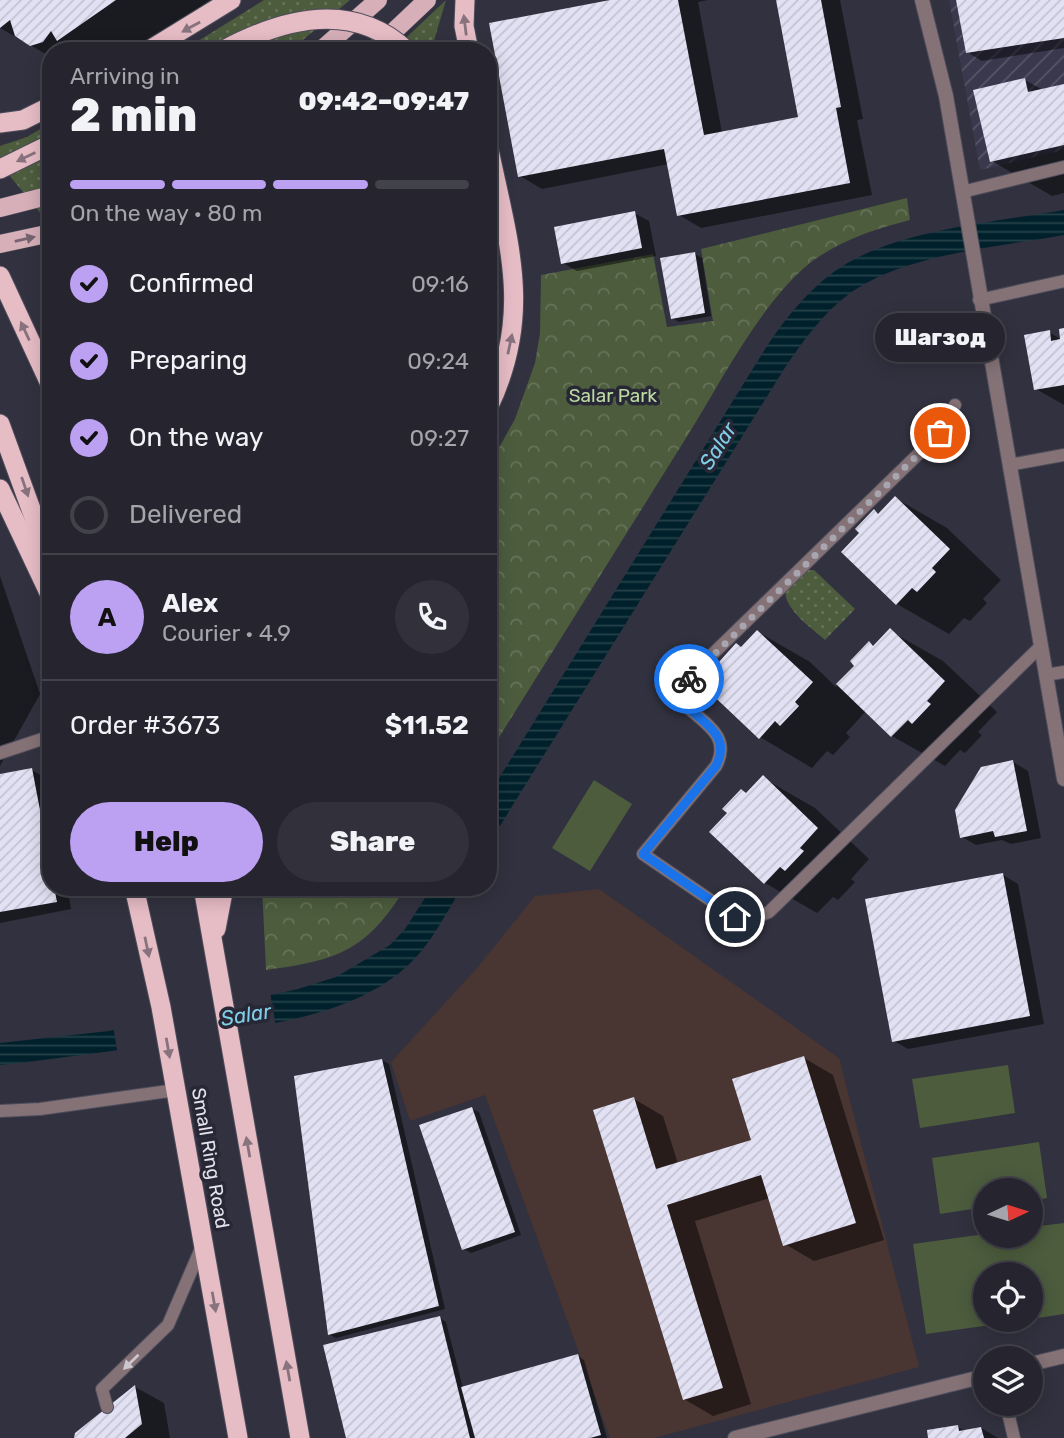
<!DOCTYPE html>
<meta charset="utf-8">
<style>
body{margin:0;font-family:Rubik,sans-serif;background:#32313b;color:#f1f3f6;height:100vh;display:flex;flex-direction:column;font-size:26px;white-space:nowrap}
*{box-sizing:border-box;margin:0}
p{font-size:23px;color:#a4a5aa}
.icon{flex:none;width:38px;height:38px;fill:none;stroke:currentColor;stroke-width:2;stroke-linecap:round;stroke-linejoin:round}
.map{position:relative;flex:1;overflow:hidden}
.side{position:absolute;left:42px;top:42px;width:455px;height:854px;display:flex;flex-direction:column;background:#26252f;border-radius:28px;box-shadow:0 4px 18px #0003,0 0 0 2px #42424b}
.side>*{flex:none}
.needle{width:46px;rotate:86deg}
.tools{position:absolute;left:973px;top:1178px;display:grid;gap:14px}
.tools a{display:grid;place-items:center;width:70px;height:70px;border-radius:50%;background:#26252f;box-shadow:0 4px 18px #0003,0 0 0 2px #42424b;font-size:35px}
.pin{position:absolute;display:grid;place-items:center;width:60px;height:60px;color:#fff;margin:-30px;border:4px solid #fff;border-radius:50%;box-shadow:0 2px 7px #0007}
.courier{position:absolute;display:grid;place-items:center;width:70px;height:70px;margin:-35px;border:5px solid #1a73e8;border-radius:50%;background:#fff;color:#222;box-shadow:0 2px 9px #0007}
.bubble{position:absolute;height:49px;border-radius:24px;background:#26252f;box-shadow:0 4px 18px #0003,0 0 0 2px #42424b;font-size:23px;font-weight:800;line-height:49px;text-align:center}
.headline em{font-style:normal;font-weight:800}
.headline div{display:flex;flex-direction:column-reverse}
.headline{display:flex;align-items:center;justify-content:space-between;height:119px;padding:0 28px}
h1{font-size:46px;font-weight:800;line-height:52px}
.bar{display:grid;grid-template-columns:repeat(4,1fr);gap:10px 7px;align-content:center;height:84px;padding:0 28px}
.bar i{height:9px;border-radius:5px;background:#42424b}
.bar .active{background:#bca0f2}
.bar p{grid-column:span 4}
.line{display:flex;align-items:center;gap:18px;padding:0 28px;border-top:2px solid #42424b}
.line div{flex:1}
.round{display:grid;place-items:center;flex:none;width:74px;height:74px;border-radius:37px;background:#32313b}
ol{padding:0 28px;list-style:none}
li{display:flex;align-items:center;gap:21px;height:77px}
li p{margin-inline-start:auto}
li .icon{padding:7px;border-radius:50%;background:#bca0f2;color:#111;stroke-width:4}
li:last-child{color:#a4a5aa}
li i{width:38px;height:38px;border:4px solid #42424b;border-radius:50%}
.action{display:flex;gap:14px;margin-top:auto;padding:14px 28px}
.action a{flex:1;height:80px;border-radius:42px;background:#bca0f2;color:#111;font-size:28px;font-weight:800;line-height:80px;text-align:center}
.action a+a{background:#32313b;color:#f1f3f6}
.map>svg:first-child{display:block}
</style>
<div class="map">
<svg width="1064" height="1438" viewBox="0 0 1064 1438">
<defs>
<pattern id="industrial-furrows" width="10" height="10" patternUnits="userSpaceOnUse" patternTransform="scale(1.75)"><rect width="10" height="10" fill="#3a384d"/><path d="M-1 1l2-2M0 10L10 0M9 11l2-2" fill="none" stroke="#565567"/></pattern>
<pattern id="grass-dots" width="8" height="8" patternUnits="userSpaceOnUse" patternTransform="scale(1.75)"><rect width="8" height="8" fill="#4c5c3d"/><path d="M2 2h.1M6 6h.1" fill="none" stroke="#667359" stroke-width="1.8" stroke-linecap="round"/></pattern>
<pattern id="park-crowns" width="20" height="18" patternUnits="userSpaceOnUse" patternTransform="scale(1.75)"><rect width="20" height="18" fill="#4c5c3d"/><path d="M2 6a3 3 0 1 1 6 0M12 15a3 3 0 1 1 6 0" fill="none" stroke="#667359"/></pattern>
<pattern id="water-rules" width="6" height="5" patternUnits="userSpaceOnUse" patternTransform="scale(1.75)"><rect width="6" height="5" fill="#00212b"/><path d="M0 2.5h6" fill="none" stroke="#25414a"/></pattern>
<pattern id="building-hatch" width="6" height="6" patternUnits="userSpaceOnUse" patternTransform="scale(1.75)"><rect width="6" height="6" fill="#e2e1f4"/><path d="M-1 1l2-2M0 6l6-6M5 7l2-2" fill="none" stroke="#c2c2d1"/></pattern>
</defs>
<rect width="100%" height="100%" fill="#32313f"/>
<polygon fill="url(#industrial-furrows)" points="949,0 1064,0 1064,150 980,170"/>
<polygon fill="#493531" points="599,889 839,1058 919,1367 654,1438 610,1438 485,1095 410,1121 391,1062 477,968 535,896"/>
<g fill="url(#grass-dots)">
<polygon points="264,0 350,0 290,51 182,51"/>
<polygon points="446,0 431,51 392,51"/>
<polygon points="42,128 51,151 51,226 0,164 0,146 27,137"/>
<path d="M805 570H814L855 609 825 640C811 627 784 610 785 589Z"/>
</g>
<g fill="url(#park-crowns)">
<path d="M907 198 910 220C872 230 834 242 804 268 756 311 720 384 686 438 620 544 554 649 488 755V467L515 419 535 363 540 333 541 275 653 254 667 327 713 321 701 249Z"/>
<path d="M262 887H406C366 951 339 960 266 970Z"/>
</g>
<g fill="#4c5c3d">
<polygon points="594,780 632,804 590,871 552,848"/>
<polygon points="1008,1065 1015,1113 920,1128 912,1079"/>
<polygon points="1039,1142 1047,1198 1031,1201 1031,1190 985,1190 985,1207 940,1214 932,1158"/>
<polygon points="1064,1223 1064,1314 1031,1319 1031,1274 985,1274 985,1320 1027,1320 926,1334 913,1244 985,1234 1031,1236 1031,1227"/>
</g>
<g fill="url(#water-rules)">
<path d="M1064 210V235C998 247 904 254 849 294 823 313 804 340 786 366L488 845V796L762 354C782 322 809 288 841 267 900 229 996 222 1064 210Z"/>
<path d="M432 887H462C445 915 429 948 404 969 351 1014 280 1022 215 1034 144 1047 73 1057 0 1065V1043L109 1031 298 989 336 977 390 945 405 929Z"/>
</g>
<polygon fill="#32313f" points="270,992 276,1027 118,1056 113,1026"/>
<g fill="#0007">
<polygon points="0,0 210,0 138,51 51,51 51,57 0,28"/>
<polygon points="620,0 708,0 698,2 722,133 800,119 777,0 840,0 863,119 857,120 872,195 701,228 679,215 669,164 542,189 520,176"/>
<polygon points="958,0 1064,0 1064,48 982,61 967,52"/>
<polygon points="1025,80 1043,90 1064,86 1064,193 1052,196 992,161"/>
<polygon points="634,213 649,221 656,256 577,271 563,263"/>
<polygon points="695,254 702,258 711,316 679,322 672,318"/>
<polygon points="1064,329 1064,405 1036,389 1049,332 1062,340"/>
<polygon points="895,498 947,528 1001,580 983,599 987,603 970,621 964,618 949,634 897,604 861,533 874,511 879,515"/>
<polygon points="0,576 40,694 0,766"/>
<polygon points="890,631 943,661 997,712 978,732 982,735 965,753 960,750 945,766 892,736 866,711 846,733 850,737 833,755 827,751 812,768 760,737 742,648 758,632 810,662 836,687 856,666 869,644 875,647"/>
<polygon points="1013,762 1028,771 1041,838 1011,844 1002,840 976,845 962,837"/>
<polygon points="32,770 47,779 51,800 51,887 67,887 71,909 0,923 0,776"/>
<polygon points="763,778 815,808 869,859 851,879 855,882 838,900 833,897 817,913 765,883 747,794"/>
<polygon points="1003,875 1018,884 1044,1024 908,1049 894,1041"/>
<polygon points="804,1058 833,1075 884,1240 814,1261 785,1244 770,1198 695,1221 751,1404 713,1416 684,1399 634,1099 663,1116 678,1164 753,1141"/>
<polygon points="382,1060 389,1064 445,1309 336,1338 329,1334"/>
<polygon points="472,1109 479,1112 521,1235 471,1253 464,1249"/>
<polygon points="440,1318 446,1322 463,1388 578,1356 584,1360 607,1438 348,1438"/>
<polygon points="135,1387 164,1403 170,1438 76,1438"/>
<polygon points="958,1427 965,1431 981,1428 998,1438 927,1438"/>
</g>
<g fill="url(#building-hatch)">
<polygon points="0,0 116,0 57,41 51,31 43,42 30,46 15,36 10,20 0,28"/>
<polygon points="610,0 678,0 704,135 798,117 776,0 821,0 841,107 836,108 850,183 677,216 664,149 518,177 489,23"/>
<polygon points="956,0 1064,0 1064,38 966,53"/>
<polygon points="1025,78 1028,92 1064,84 1064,145 990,162 973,90"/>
<polygon points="635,211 642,248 561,264 554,227"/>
<polygon points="695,252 705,313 671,319 660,258"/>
<polygon points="1064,328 1064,385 1034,390 1024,335 1050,330 1051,341 1060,339 1059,329"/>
<polygon points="895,496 950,549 932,568 936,572 917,592 912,588 896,605 841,552 859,533 855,529 874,509 878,514"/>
<polygon points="890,628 945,681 927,701 931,704 912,724 908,720 891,737 836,684 854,666 850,661 869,641 873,646"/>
<polygon points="757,630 813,682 795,702 799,706 780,726 775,721 759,739 703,686 721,667 718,663 736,643 741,647"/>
<polygon points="1013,760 1027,831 995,837 993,831 960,838 955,810 981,767"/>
<polygon points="32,768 51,868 51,887 54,887 57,902 0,912 0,774"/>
<polygon points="763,775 818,828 800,848 804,851 785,871 780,867 764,884 709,832 727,813 722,809 741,789 746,793"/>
<polygon points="1003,873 1030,1016 892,1042 865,899"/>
<polygon points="804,1056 856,1223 783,1246 761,1175 667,1205 723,1388 683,1400 593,1110 634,1097 656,1169 751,1140 732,1079"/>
<polygon points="382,1059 439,1306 328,1335 294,1076"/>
<polygon points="472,1107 515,1232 462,1250 419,1125"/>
<polygon points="440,1316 470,1438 346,1438 323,1345"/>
<polygon points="578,1354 601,1435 590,1438 475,1438 461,1387"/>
<polygon points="135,1385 142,1424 125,1438 74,1438 75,1433"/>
<polygon points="958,1425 959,1431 981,1427 984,1438 928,1438 927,1430"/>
</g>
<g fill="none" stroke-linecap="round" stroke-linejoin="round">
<defs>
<g id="service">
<polyline points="962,192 1064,167"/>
<polyline points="979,300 1064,281"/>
<path d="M955 405 940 433 689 677 686 706C707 725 731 737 716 766L643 854 735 917 750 920 769 912 1041 646"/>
<polyline points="1009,465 1064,455"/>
<polyline points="1046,675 1064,672"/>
<polyline points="0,753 51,736"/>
<polyline points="0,1111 40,1109 176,1090"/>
<polyline points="1006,1404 1014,1438"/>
<polyline points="107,1407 102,1389 168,1325 202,1246"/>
</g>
<g id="minor">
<polyline points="922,0 946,96 1064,779"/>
<polyline points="1031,1364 1064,1356"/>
<polyline points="735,1438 985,1376"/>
</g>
<g id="primary">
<polyline points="320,51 378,0"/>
<polyline points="373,51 427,0"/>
<polyline points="0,208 51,195"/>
<polyline points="0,244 51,233"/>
</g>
<g id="trunk">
<polyline points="465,0 464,26 469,51"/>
<polyline points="148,51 231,0"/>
<polyline points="0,123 23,120 51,106"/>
<path d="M488 145C508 242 534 313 488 408"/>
<polyline points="0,169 51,144"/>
<polyline points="0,276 51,386"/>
<polyline points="0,424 51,564"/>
<polyline points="0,489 51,597"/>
<polyline points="134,887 161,1007 238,1438"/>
<polyline points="203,887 300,1438"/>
<polyline points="216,929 224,887"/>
</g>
</defs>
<use href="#service" stroke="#4e4d5b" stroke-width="14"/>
<use href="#minor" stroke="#4e4d5b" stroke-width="16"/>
<use href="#primary" stroke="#4e4d5b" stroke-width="19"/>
<use href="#trunk" stroke="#4e4d5b" stroke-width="21"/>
<use href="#service" stroke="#847276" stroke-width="12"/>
<use href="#minor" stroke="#847276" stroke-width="14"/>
<use href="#primary" stroke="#d6afb8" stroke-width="18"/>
<use href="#trunk" stroke="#e6bcc5" stroke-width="19"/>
<defs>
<path id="trunk-bridge" d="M222 51C283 18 353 0 407 51"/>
</defs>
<use href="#trunk-bridge" stroke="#4e4d5b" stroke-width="21" stroke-linecap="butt"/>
<use href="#trunk-bridge" stroke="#e6bcc5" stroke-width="19"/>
</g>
<defs><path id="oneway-solid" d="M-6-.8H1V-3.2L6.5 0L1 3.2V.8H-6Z" transform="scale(1.75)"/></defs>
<g fill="#87727d">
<use href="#oneway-solid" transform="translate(465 25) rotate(-97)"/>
<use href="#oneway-solid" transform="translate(191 27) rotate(151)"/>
<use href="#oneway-solid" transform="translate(26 157) rotate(154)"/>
<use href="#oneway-solid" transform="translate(25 331) rotate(-115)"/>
<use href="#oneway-solid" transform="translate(510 344) rotate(-78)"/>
<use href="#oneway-solid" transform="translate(25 487) rotate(71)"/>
<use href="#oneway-solid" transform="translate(147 947) rotate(78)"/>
<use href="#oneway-solid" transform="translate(168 1048) rotate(80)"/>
<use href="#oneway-solid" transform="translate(248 1147) rotate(-100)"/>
<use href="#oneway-solid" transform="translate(214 1302) rotate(80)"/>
<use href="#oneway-solid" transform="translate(288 1371) rotate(-100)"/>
</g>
<use fill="#766470" href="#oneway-solid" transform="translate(25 239) rotate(-13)"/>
<use fill="#ccc7cf" href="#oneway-solid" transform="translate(131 1362) rotate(136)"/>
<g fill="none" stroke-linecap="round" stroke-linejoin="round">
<polyline stroke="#a6a5b0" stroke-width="7" stroke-dasharray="0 12.6" points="689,679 940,433"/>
<path stroke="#1a73e8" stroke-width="9" d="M689 679 686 706C707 725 731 737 716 766L643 854 735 917"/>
</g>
<g text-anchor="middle" stroke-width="7" stroke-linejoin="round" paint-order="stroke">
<g font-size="19" fill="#bcdba1" stroke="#282735">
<text x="613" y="402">Salar Park</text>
</g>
<g font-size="19" fill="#e4e3ed" stroke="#282735">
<text transform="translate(211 1158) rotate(80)" y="7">Small Ring Road</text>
</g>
<g font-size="21" font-style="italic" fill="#80cee7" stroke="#282735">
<text transform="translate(718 446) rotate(-58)" y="7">Salar</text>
<text transform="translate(246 1015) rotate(-9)" y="7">Salar</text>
</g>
</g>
</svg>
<div class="tools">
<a><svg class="needle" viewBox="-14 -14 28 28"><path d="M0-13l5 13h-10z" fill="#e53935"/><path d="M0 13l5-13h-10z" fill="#a4a5aa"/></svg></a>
<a><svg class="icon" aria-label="locate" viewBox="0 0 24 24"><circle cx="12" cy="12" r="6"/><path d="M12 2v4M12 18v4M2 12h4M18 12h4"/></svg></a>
<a><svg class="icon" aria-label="layers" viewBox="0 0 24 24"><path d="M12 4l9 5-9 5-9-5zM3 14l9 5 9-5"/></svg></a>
</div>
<div class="pin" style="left:940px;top:433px;background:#ea580c"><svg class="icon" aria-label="bag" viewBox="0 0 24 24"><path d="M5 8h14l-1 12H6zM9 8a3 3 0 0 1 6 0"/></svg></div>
<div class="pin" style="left:735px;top:917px;background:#1f2937"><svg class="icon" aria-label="home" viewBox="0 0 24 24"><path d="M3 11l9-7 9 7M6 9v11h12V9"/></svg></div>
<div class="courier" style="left:689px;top:679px"><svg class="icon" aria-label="bike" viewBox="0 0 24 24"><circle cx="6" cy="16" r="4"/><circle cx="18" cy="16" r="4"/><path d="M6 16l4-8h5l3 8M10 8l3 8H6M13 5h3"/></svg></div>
<div class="bubble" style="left:875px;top:313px;width:130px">Шагзод</div>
<section class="side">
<div class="headline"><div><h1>2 min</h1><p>Arriving in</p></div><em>09:42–09:47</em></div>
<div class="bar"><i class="active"></i><i class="active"></i><i class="active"></i><i></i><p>On the way · 80 m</p></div>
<ol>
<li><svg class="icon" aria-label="check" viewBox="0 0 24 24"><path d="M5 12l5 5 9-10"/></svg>Confirmed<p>09:16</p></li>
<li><svg class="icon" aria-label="check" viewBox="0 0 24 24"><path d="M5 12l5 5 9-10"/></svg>Preparing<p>09:24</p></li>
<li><svg class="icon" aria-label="check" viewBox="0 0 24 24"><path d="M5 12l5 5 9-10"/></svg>On the way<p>09:27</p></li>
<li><i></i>Delivered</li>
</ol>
<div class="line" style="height:126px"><b class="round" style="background:#bca0f2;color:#111">A</b><div><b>Alex</b><p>Courier · 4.9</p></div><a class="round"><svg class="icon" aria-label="phone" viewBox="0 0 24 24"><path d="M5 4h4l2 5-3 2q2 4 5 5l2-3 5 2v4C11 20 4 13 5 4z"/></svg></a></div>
<div class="line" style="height:91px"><div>Order #3673</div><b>$11.52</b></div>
<div class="action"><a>Help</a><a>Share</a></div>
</section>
</div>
